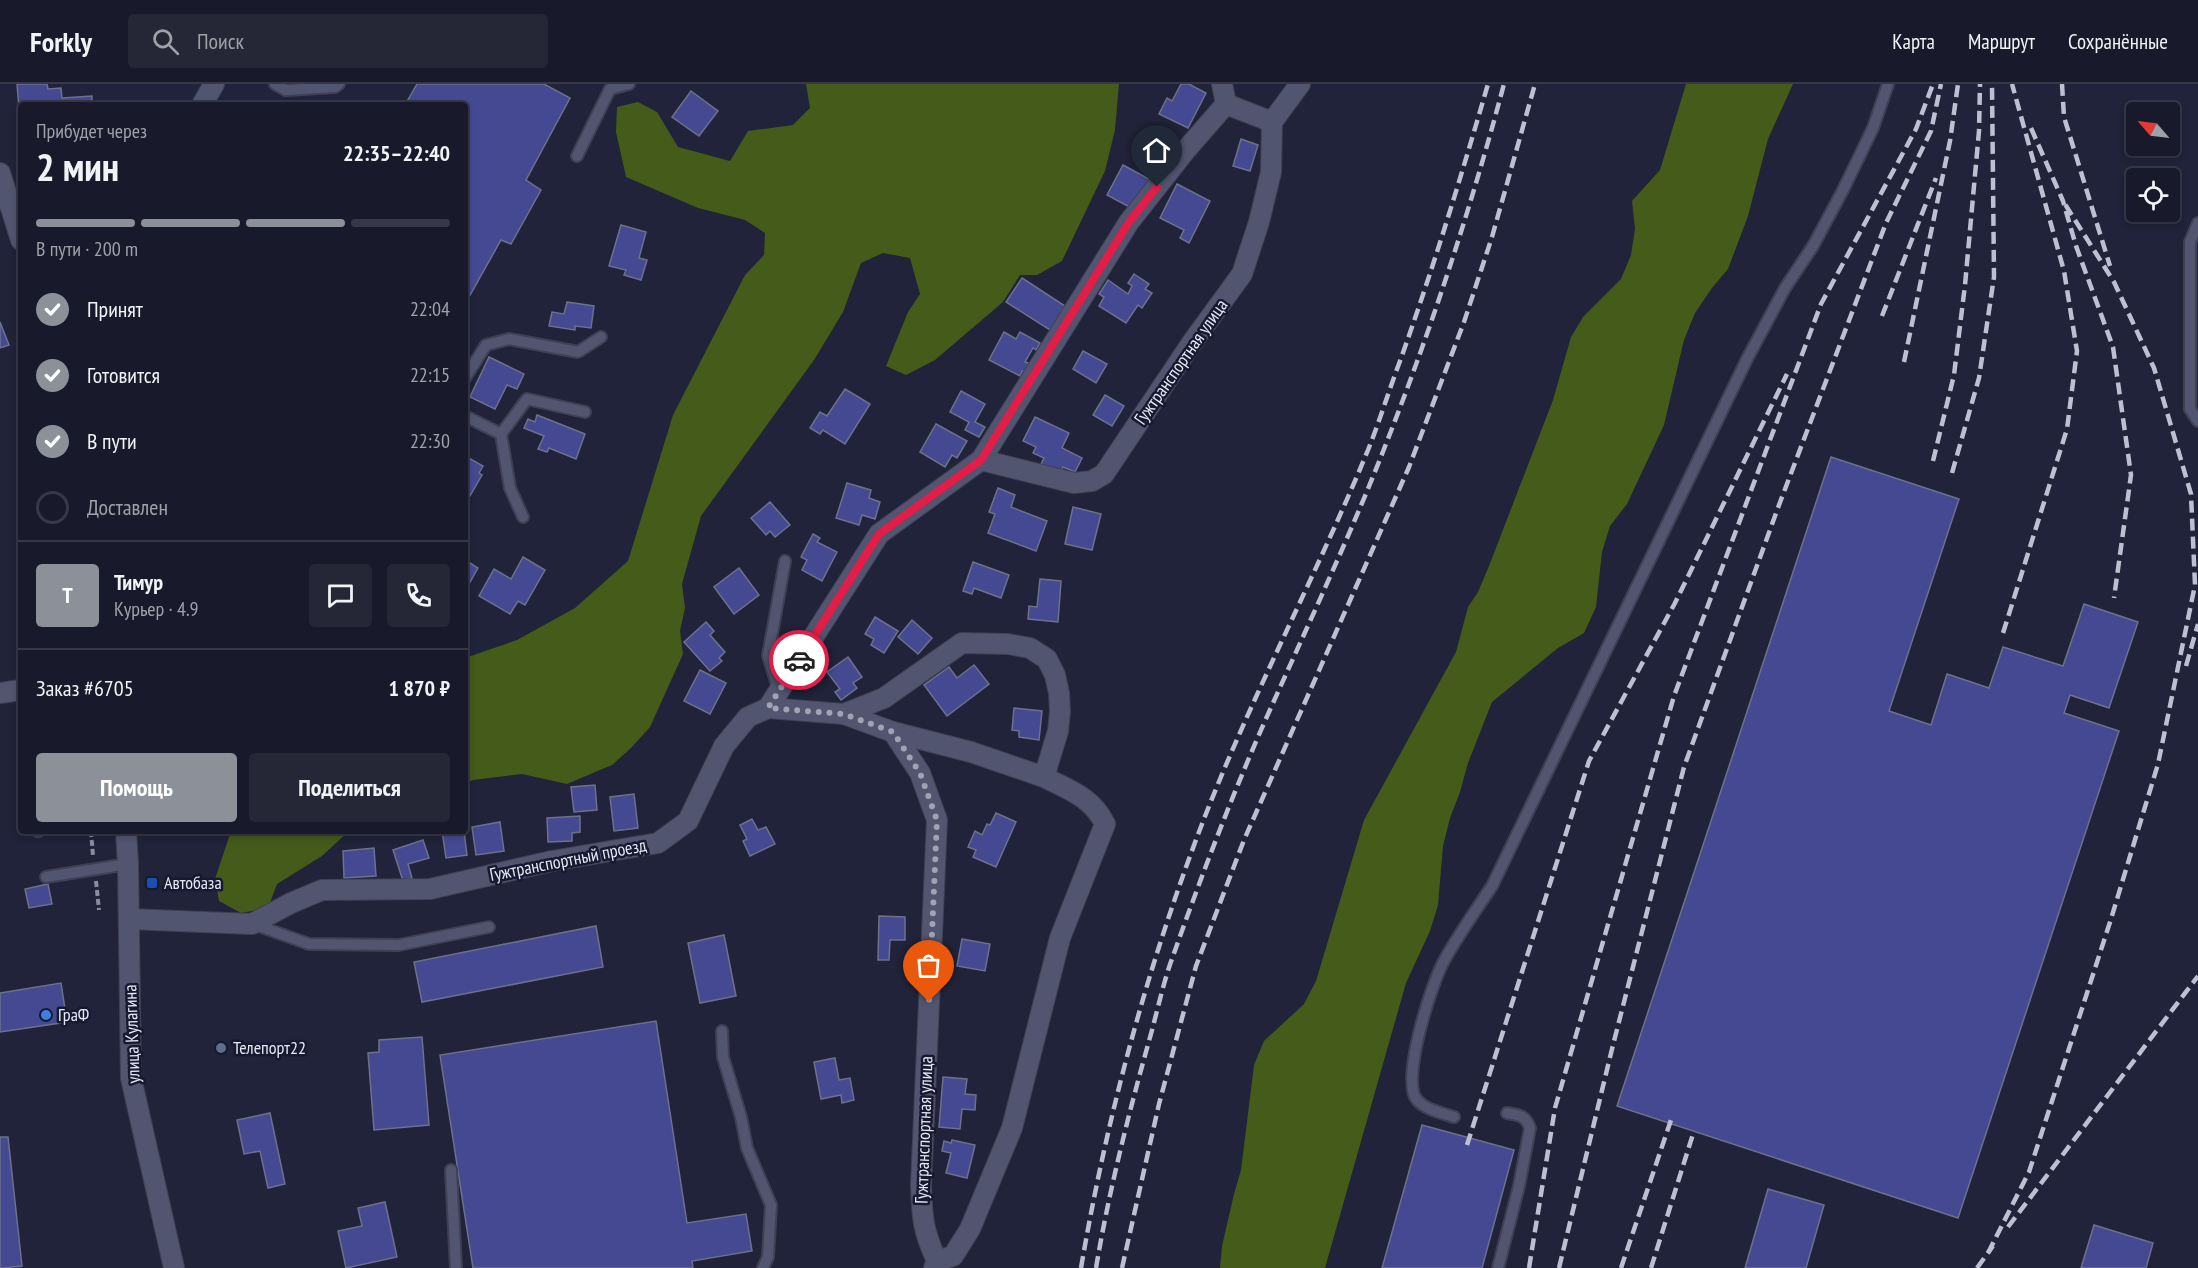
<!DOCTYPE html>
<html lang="ru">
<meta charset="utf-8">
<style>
body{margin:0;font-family:"PT Sans Narrow",sans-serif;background:#252737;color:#f1f3f6;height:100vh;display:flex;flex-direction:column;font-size:22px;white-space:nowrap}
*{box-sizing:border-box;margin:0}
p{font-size:20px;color:#9fa1a9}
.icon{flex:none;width:33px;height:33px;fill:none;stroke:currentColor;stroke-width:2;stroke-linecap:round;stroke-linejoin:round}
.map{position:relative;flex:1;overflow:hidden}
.drawer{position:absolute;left:18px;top:18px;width:450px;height:732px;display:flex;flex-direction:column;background:#181a2b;border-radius:6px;box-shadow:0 3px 9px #0003,0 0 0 2px #363847}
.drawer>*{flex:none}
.needle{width:39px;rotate:298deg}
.buttons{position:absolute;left:2126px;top:18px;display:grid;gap:12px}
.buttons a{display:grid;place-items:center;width:54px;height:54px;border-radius:6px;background:#181a2b;box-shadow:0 3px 9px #0003,0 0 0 2px #363847;font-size:30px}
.pin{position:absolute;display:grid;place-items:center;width:51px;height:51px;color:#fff;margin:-62px -26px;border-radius:50% 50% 50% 0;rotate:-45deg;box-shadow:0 0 6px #0007}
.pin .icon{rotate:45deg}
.courier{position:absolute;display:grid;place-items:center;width:60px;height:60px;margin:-30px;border:4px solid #e11d48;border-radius:50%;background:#fff;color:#222;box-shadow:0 2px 8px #0007}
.summary em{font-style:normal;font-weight:600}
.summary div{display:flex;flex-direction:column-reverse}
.summary{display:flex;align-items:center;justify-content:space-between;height:102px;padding:0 18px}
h1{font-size:39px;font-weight:600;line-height:45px}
.bar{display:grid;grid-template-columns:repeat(4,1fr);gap:9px 6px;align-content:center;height:72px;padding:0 18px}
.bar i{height:8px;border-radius:4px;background:#363847}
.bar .on{background:#8c9099}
.bar p{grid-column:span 4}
.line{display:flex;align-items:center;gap:15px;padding:0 18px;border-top:2px solid #363847}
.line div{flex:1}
.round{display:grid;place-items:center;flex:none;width:63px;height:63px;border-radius:6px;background:#252737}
ol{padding:0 18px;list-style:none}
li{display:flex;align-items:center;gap:18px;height:66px}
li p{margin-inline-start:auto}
li .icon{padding:6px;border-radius:50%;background:#8c9099;color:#fff;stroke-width:4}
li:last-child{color:#9fa1a9}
li i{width:33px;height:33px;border:3px solid #363847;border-radius:50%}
.button{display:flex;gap:12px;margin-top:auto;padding:12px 18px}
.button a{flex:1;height:69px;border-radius:6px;background:#8c9099;color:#fff;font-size:24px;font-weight:600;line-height:69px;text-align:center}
.button a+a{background:#252737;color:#f1f3f6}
header{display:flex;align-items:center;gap:36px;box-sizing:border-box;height:84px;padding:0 30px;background:#181a2b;border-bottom:2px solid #363847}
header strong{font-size:28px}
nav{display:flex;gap:33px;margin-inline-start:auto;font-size:21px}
.search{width:420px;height:54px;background:#252737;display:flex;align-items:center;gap:15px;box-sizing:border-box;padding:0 21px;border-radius:6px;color:#9fa1a9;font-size:22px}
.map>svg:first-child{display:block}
</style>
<header>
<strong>Forkly</strong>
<div class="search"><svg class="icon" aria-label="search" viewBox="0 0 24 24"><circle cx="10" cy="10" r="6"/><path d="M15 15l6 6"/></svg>Поиск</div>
<nav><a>Карта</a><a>Маршрут</a><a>Сохранённые</a></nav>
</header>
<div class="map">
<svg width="2198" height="1184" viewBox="0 0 2198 1184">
<rect width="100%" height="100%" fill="#202339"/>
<g fill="#445b1a">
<polygon points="806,0 1119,0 1115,46 1105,87 1062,177 1037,191 1020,191 1003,218 935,276 906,291 886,282 908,228 920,210 910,174 883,169 861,179 843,228 814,276 701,432 682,500 685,524 680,547 683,570 650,643 631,664 612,681 567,700 522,690 473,696 465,699 465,574 517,556 575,524 628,477 673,331 745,191 764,171 765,149 745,136 698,124 626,93 616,48 617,23 638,18 657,28 678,63 730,77 748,47 793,41 810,24"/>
<polygon points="1686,0 1793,0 1768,55 1748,132 1728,185 1712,204 1695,229 1684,256 1664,341 1627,420 1610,442 1602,468 1596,523 1584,549 1558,564 1492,618 1468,679 1460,708 1450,734 1443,762 1438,821 1430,847 1406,899 1325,1184 1220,1184 1222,1162 1234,1110 1241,1086 1254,981 1264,957 1304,920 1316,897 1364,736 1456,568 1468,523 1478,508 1489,482 1553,316 1571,253 1583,233 1621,195 1631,171 1635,145 1632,117 1660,86"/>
<polygon points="231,747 349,747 322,772 277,800 268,824 241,829 219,817 215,795"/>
</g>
<g fill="#444992" stroke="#6c718c" stroke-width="1.5">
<polygon points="17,0 47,0 48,5 61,4 62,14 92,12 92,19 107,19 107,21 21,21 21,48"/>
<polygon points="417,0 544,0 570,14 526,96 541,106 511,160 501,156 469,213 465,211 465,21 405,21"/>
<polygon points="1181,0 1189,0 1206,9 1188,44 1159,30 1167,14 1172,17"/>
<polygon points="691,7 718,27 699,52 672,33"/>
<polygon points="1153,50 1173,61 1161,83 1141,72"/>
<polygon points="1241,55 1258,61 1250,87 1233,82"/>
<polygon points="1123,81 1149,95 1133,125 1107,111"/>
<polygon points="1177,100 1210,117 1189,159 1180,154 1184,146 1160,134"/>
<polygon points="621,141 646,148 639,174 647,176 641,196 624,191 626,186 609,182"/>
<polygon points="1134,190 1149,200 1145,205 1152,209 1142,224 1138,221 1126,239 1099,222 1104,213 1099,210 1108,196 1128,210 1132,202 1128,199"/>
<polygon points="1022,194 1065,222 1050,246 1006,218"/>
<polygon points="567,218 594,222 591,244 575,242 575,246 549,242 552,228 564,230"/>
<polygon points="0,238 9,261 0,264"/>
<polygon points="1004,248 1016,255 1020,248 1040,259 1036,266 1033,264 1025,278 1031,280 1026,289 1022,287 1020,292 989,276"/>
<polygon points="1083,267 1107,280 1096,299 1073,285"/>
<polygon points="489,273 524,290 517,305 507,301 495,325 470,313"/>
<polygon points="845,305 870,320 845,360 823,346 820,350 810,344 820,328 827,332"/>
<polygon points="961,307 985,320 975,338 985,343 979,353 965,346 969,338 950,328"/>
<polygon points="1105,311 1124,322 1112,342 1093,331"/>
<polygon points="537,331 585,350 576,375 549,364 547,368 538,365 544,352 524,344 528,335 535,338"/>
<polygon points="1035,333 1069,349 1062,364 1082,374 1075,388 1063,383 1060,389 1041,380 1044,374 1033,369 1036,363 1023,357"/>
<polygon points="936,340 967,357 957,374 952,371 945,383 920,368"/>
<polygon points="465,372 483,382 479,389 482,391 467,417 465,416"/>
<polygon points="1831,373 1959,415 1889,627 1931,641 1947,590 1989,604 2003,563 2063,582 2084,520 2138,538 2109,624 2070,611 2064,629 2119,647 1958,1134 1617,1022"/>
<polygon points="847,399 871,406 869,414 880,418 875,435 862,431 859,441 836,434"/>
<polygon points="998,404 1015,411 1011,423 1047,437 1036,467 988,449 995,430 989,428"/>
<polygon points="770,418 790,441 775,453 770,447 766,451 751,434"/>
<polygon points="1073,423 1101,430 1092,466 1065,460"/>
<polygon points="813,450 820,454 817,458 837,468 822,497 802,486 807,476 801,473"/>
<polygon points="523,473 545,486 525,521 518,517 510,530 479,512 494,485 511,495"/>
<polygon points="465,476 478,484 465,507"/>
<polygon points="973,478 1009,491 1001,514 974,504 972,510 963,507"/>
<polygon points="739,484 759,511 734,530 714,503"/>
<polygon points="1040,495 1061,497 1058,538 1028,535 1029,522 1037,523"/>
<polygon points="875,533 898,547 884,569 871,561 874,555 865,550"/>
<polygon points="912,536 932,554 918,570 898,553"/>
<polygon points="706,538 714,547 710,551 725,568 719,574 722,577 710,587 684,558"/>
<polygon points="848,573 862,593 853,599 857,604 841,616 835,608 840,605 827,588"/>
<polygon points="974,581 989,600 947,632 924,601 949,583 957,594"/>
<polygon points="700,586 726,599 710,630 684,617"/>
<polygon points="1014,624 1042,627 1039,656 1019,653 1019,647 1012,646"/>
<polygon points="595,701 597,726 574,728 571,703"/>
<polygon points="634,710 638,744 614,747 610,713"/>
<polygon points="996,729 1016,738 996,783 973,773 976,766 968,763 975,747 982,751 987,740 990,741"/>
<polygon points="580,732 580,748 572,749 572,757 548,758 547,734"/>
<polygon points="752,735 758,746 766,743 775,760 750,772 743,757 747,755 740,741"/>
<polygon points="500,738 504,767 476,771 472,743"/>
<polygon points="442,747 464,747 467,771 446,774"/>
<polygon points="423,756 429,774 408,780 412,794 403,797 393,766"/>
<polygon points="374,764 376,792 344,794 343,767"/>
<polygon points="48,800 52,820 29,824 25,805"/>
<polygon points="879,832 905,833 905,856 890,856 889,876 878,876"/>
<polygon points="596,842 603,883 422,918 414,878"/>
<polygon points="724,851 736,912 700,919 688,859"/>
<polygon points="962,855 990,860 985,887 957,882"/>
<polygon points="61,899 67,938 0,948 0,909"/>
<polygon points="656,937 687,1139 746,1130 752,1167 692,1177 693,1184 473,1184 440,971"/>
<polygon points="422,953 429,1041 374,1046 368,969 379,968 379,956"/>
<polygon points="835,974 839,996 850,994 854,1016 842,1019 841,1011 821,1015 814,978"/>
<polygon points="943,993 967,995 965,1010 976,1011 975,1026 962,1025 960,1045 939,1043"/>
<polygon points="270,1029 285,1100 268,1104 260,1067 244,1070 237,1036"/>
<polygon points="1422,1041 1514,1066 1482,1184 1382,1184"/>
<polygon points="0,1053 8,1053 22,1182 3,1184 0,1184"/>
<polygon points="952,1056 975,1061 967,1094 946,1089 951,1069 942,1067 944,1057 951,1059"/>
<polygon points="1768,1105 1824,1121 1806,1184 1745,1184"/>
<polygon points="385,1118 397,1173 346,1184 338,1147 362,1142 358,1124"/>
<polygon points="2094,1141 2153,1159 2146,1184 2081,1184"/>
</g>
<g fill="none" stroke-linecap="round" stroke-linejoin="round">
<defs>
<g id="service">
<polyline points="275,0 286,6 335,3 339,0"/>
<polyline points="577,72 610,5 629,0"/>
<polyline points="2198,139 2190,158 2190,325 2198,337"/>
<polyline points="465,294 486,261 509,255 578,268 601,253"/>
<polyline points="465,332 501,350 510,404 523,433"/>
<polyline points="501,350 527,315 585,328"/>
<polyline points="779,607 768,572 785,477"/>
<polyline points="37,747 39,747"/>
<polyline points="46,793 128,780"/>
<polyline points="253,840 309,860 399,861 489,843"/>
<polyline points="722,947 723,973 741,1033 747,1064 771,1121 768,1173 763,1184"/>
<path d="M1454 1033C1442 1029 1426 1026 1417 1016 1400 997 1432 897 1445 875 1459 850 1476 826 1492 802L1747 275 1785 204 1813 162 1843 106 1873 44 1888 0"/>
<polyline points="451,1086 456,1184"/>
<path d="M1498 1184 1519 1102 1530 1044C1526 1032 1520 1031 1507 1029"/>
</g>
<g id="minor">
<polyline points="1222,0 1226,20"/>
<polyline points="202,21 214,0"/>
<polyline points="0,89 21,156"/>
<polyline points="981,376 1074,399 1092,397 1104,390 1191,260 1242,190 1259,138 1271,88 1272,38"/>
<polyline points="0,609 21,606"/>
<path d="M768 624 844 630 893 648 920 689 937 736 921 1101C922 1134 923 1147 937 1177L934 1184"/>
<polyline points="844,630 884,614 962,559 1008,560 1030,564 1047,575 1055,591 1059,609 1060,628 1058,647 1044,693 971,668 893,648"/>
<polyline points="126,747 128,780 131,994 174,1184"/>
<polyline points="129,835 252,840 291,819 322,806 430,805 552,777 658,759 688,737 724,662 748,633 768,624 879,450 981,376 1129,138 1185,67 1226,20 1272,38 1300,0"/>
<path d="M937 1177 953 1172 970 1145 1012 1044 1060 854 1105 740C1092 713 1069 706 1044 693"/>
</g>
</defs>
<use href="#service" stroke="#3f4054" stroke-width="14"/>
<use href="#minor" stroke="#3f4054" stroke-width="22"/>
<g stroke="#8a8d9f" stroke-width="4" stroke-dasharray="6 3" stroke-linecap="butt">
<polyline points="91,747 93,772"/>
<polyline points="96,797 99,826"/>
</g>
<use href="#service" stroke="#51556f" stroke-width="10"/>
<use href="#minor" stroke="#51556f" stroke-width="20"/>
<g stroke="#bdc0d1" stroke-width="4.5" stroke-dasharray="12 6" stroke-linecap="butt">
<polyline points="2062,0 2064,33 2110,182"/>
<polyline points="2031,44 2063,117 2076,162 2113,263 2131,391 2114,514"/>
<polyline points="1882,232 1936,94"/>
<polyline points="1904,278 1950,57 1958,0"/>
<polyline points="1933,377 1954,291 1965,201 1979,47 1980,0"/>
<polyline points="1952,389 1979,294 1994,193 1992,0"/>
<polyline points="2003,549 2067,345 2077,267 2064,187 2012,0"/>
<polyline points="2186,582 2198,540"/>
<polyline points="1467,1061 1589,677 1675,519 1787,290"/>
<polyline points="2008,1143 2198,892"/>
<polyline points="1988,1169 2029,1088 2111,835 2158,680 2195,501 2191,410 2154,284 2114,198 2063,117"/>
<path d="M1081 1184C1107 1032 1147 884 1202 740 1251 613 1316 492 1368 366 1380 336 1389 306 1400 277 1433 185 1461 93 1488 0"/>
<path d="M1096 1184C1109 1107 1128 1032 1149 957 1157 929 1163 899 1173 872 1201 793 1231 714 1265 637 1305 547 1348 457 1384 365 1431 246 1471 124 1504 0"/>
<polyline points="1122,1184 1159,1020 1196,882 1244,756 1409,383 1464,238 1492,153 1535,0"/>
<polyline points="1529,1184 1555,1024 1674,612 1821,220 1916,45 1933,0"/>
<polyline points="1559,1184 1612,965 1684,683 1779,421 1886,139 1931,47 1941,0"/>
<polyline points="1621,1184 1671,1036"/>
<polyline points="1651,1184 1693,1050"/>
<polyline points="1977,1184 1993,1162"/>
</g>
</g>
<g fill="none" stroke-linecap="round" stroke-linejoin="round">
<polyline stroke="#a0a3b4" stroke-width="6" stroke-dasharray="0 10.8" points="799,576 768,624 844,630 893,648 920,689 937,736 929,918"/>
<polyline stroke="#e11d48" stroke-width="8" points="799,576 879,450 981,376 1129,138 1157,103"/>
</g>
<rect fill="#1a4fb4" stroke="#17192f" stroke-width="2" x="146" y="793" width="12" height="12" rx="3"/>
<circle fill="#3f7fe0" stroke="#17192f" stroke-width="2" cx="46" cy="931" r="6"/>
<circle fill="#5c6f8a" stroke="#17192f" stroke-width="2" cx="221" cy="964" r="6"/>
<g text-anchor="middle" stroke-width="5" stroke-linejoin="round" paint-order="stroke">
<g font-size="18" fill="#e5e8f7" stroke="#17192f">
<text transform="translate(1181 278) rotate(-55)" y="6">Гужтранспортная улица</text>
<text transform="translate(568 776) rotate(-11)" y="6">Гужтранспортный проезд</text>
<text transform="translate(132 950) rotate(-92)" y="6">улица Кулагина</text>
<text transform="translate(924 1046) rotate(-88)" y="6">Гужтранспортная улица</text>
</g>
<g font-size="18" fill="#e5e8f7" stroke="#17192f" text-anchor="start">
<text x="164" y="805">Автобаза</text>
<text x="58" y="937">ГраФ</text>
<text x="233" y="970">Телепорт22</text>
</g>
</g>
</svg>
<div class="buttons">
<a><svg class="needle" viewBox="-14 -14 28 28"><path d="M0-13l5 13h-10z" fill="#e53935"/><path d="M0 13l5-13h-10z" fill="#9fa1a9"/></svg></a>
<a><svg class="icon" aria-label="locate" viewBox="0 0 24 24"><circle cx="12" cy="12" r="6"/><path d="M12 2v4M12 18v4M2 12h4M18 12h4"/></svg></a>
</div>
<div class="pin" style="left:929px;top:918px;background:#ea580c"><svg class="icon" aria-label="bag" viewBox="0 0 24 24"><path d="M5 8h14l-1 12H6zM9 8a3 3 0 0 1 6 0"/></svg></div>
<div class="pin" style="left:1157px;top:103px;background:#1f2937"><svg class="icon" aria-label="home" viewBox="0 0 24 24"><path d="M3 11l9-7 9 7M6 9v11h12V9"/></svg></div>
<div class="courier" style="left:799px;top:576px"><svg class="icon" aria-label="car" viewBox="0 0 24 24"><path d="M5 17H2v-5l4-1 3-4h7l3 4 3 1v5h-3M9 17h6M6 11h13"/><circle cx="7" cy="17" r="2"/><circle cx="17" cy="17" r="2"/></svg></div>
<section class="drawer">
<div class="summary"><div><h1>2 мин</h1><p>Прибудет через</p></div><em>22:35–22:40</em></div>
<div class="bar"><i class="on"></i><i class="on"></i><i class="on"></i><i></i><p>В пути · 200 m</p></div>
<ol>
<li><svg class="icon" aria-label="check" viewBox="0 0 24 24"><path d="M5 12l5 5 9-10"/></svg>Принят<p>22:04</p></li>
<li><svg class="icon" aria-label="check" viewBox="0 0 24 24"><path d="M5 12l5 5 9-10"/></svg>Готовится<p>22:15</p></li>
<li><svg class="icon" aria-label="check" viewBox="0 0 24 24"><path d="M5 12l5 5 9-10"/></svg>В пути<p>22:30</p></li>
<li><i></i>Доставлен</li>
</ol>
<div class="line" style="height:108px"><b class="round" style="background:#8c9099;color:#fff">Т</b><div><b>Тимур</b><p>Курьер · 4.9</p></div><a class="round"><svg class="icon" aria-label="chat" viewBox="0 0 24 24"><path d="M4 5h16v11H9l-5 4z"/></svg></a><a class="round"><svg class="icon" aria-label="phone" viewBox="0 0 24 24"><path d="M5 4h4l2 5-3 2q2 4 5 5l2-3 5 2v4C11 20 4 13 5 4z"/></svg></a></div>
<div class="line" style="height:78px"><div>Заказ #6705</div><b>1 870 ₽</b></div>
<div class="button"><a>Помощь</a><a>Поделиться</a></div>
</section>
</div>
